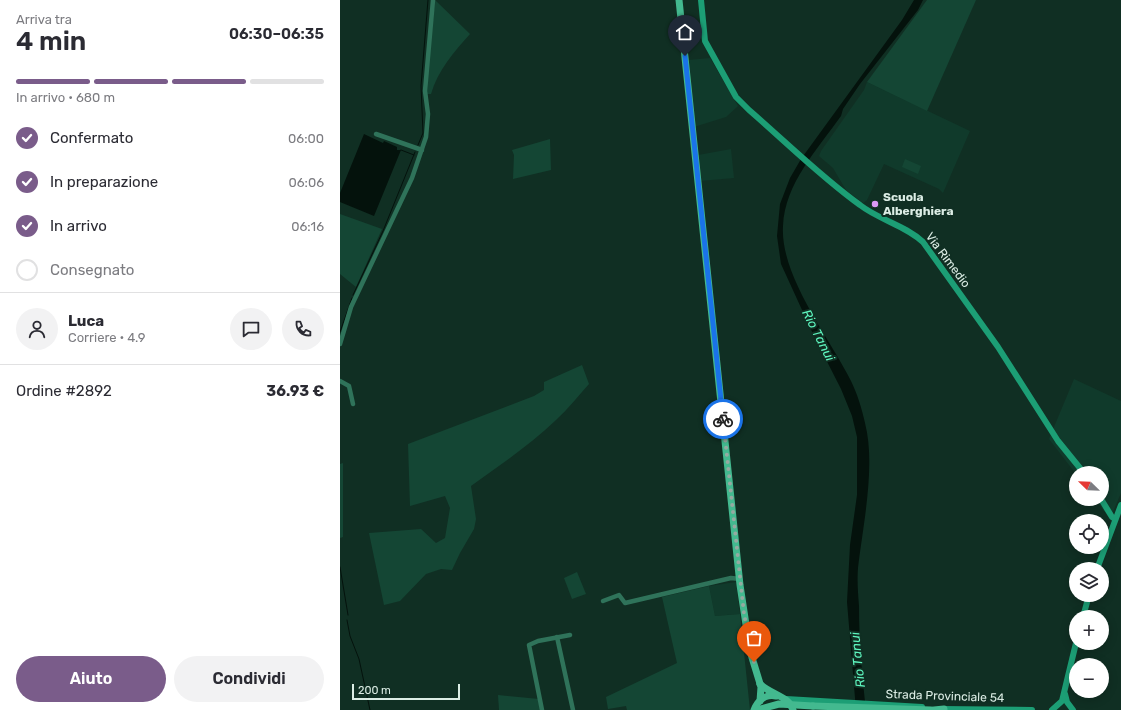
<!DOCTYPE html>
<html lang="it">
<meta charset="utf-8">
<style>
body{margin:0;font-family:Rubik,sans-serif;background:#f2f2f3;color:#2b2b33;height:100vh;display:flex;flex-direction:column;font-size:15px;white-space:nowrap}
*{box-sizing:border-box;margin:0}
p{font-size:13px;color:#7c7c81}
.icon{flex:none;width:22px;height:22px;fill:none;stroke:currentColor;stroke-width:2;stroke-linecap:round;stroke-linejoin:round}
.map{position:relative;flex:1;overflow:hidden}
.details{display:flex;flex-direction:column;background:#fff;width:340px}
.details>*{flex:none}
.needle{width:26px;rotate:293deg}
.buttons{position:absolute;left:729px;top:466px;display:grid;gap:8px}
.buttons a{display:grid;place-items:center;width:40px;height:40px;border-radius:50%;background:#fff;box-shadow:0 2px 10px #0003;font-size:20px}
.scale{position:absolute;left:12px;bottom:10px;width:108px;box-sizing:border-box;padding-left:4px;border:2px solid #dcede5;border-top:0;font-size:11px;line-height:14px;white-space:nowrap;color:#dcede5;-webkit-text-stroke:3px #102f23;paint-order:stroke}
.pin{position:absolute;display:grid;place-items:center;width:34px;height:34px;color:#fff;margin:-41px -17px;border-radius:50% 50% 50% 0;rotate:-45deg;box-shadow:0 0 4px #0007}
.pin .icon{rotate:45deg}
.courier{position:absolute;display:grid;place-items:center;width:40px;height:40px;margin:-20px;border:3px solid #1a73e8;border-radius:50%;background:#fff;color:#222;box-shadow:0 1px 5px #0007}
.overview em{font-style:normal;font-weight:600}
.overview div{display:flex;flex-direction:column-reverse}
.overview{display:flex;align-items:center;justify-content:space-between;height:68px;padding:0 16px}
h1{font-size:26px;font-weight:600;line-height:30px}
.bar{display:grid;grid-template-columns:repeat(4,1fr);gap:6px 4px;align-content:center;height:48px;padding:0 16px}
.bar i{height:5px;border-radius:3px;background:#e1e1e2}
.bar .active{background:#7a5c8a}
.bar p{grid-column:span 4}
.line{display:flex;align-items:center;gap:10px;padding:0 16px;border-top:1px solid #e1e1e2}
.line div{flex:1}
.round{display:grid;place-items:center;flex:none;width:42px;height:42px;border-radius:21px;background:#f2f2f3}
ol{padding:0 16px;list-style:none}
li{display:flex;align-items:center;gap:12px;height:44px}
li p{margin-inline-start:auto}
li .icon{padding:4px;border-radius:50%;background:#7a5c8a;color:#fff;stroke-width:4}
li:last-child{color:#7c7c81}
li i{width:22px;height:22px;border:2px solid #e1e1e2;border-radius:50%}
.cta{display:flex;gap:8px;margin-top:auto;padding:8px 16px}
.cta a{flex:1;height:46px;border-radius:24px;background:#7a5c8a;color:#fff;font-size:16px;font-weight:600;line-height:46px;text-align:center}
.cta a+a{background:#f2f2f3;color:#2b2b33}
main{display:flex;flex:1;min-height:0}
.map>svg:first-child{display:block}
</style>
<main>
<section class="details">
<div class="overview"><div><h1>4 min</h1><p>Arriva tra</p></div><em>06:30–06:35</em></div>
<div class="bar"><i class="active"></i><i class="active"></i><i class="active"></i><i></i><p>In arrivo · 680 m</p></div>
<ol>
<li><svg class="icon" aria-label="check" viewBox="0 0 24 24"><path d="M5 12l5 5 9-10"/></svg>Confermato<p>06:00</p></li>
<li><svg class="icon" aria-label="check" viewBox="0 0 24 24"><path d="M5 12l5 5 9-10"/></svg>In preparazione<p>06:06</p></li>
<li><svg class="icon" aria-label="check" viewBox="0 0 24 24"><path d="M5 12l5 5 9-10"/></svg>In arrivo<p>06:16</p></li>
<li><i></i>Consegnato</li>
</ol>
<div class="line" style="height:72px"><a class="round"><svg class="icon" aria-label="person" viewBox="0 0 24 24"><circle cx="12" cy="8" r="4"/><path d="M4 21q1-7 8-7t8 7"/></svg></a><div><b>Luca</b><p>Corriere · 4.9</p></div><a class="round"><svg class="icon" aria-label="chat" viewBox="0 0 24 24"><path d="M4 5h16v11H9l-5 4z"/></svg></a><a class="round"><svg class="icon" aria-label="phone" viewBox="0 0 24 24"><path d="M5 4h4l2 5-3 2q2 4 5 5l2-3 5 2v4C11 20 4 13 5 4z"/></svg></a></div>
<div class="line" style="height:52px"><div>Ordine #2892</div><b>36.93 €</b></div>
<div class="cta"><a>Aiuto</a><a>Condividi</a></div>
</section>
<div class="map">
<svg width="781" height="710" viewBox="0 0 781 710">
<rect width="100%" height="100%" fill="#102f23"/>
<g fill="#103a2b">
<polygon points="370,58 398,106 386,117 354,127 348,60"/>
<polygon points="527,82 630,131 603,193 599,189 544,164 527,200 523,203 506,190 493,168 479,156 481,151 524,90"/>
<polygon points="391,149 394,178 360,181 358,155"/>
<polygon points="734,379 781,401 781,493 770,519 755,499 762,499 762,473 736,474 709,439"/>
<polygon points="396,582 400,614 375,616 369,586"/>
</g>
<g fill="#144634">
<path d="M95 0 130 34C114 52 98 70 91 94H87L88 71Z"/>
<polygon points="587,0 636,0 587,111 527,82"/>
<polygon points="210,139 211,170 173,179 174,155 172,150"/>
<polygon points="565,159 581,166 578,174 562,167"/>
<polygon points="0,214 42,229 16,287 0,274"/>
<path d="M242 365 249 384C238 396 228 409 216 420 190 445 160 465 131 486L136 519 134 529 120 553 112 570 101 569 86 574 60 601 44 605 29 533 81 529 96 543 105 538 110 508 105 496 70 506 68 444 194 396 204 390V382Z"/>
<polygon points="3,463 3,537 0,538 0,464"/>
<polygon points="237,572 246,594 232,599 224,578"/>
<polygon points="369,586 375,616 400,614 410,710 287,710 286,706 268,709 266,697 337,663 322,597"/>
<polygon points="158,695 199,699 201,710 159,710"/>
</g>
<g fill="#04120c">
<path d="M574 0H583L578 10 520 84 503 109 501 116C477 150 445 183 443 226 440 276 489 337 511 381 517 393 522 409 525 423 536 465 523 525 518 568 517 580 518 593 519 606 519 641 522 675 526 710H516L507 602 510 545 517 495V437L512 416 501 389 473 334 441 264 437 236 440 204 450 178 461 159 562 20Z"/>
<polygon points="24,134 43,143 44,141 57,147 57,150 61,150 34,216 0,202 0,193"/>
</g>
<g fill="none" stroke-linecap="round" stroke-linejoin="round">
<g stroke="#04120c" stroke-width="1">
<polyline points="78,145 83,133 81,86 88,0"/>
<polyline points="61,150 74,155"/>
<polyline points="13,295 43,231 75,152"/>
<polyline points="0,332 12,298"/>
<polyline points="0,567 8,615"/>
<polyline points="7,620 10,636 19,659 30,710"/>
</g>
<g stroke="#2f735a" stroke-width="4.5">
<polyline points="36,134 82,150"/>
<polyline points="0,344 11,307 72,178 86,137 88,114 85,91 93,0"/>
<polyline points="0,381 9,386 13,404"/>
<polyline points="263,601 279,595 285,603 391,578 400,579"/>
<polyline points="217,637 233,710"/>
<polyline points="202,710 189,645 198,641 230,635"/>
</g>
<g stroke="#1c9e75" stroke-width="6">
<path d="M361 0 365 41 396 97 409 110C446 142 481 177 520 205 539 220 565 225 583 242L658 347 718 441 744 473"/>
<polyline points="761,499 772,517 775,519"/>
<polyline points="757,569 781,505"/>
<polyline points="743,617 749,595"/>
<polyline points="725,694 727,702 733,710"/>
<polyline points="446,699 582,707"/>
<polyline points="600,709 692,710"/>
<polyline points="712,710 722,701 736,643"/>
</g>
<g stroke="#43b98f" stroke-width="7">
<polyline points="339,0 400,585 410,651 421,687 420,701"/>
<path d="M420 684C431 695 448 695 453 710"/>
<polyline points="473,706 591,710"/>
<path d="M414 710C418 700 426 694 436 696"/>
<polyline points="594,710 604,709"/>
</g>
<polyline stroke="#43b98f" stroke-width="7" points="417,710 439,704 473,706"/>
</g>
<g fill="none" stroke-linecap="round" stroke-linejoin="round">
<polyline stroke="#95aaa1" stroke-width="4" stroke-dasharray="0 7.2" points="383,419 404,614 414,662"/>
<polyline stroke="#1a73e8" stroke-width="5" points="345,56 383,419"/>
</g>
<circle fill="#db99f5" stroke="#102f23" stroke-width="1.5" cx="535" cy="204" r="4"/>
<g text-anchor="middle" stroke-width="4" stroke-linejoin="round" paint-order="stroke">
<g font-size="12" font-weight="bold" fill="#dcede5" stroke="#102f23" text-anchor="start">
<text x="543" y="201">Scuola<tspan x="543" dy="14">Alberghiera</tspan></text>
</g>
<g font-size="12" fill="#dcede5" stroke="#102f23">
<text transform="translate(608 260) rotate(53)" y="4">Via Rimedio</text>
<text transform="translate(605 696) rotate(2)" y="4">Strada Provinciale 54</text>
</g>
<g font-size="13" font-style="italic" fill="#5ef5be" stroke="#102f23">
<text transform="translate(479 335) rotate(63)" y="5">Rio Tanui</text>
<text transform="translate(517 660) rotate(-96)" y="5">Rio Tanui</text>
</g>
</g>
</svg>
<div class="buttons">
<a><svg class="needle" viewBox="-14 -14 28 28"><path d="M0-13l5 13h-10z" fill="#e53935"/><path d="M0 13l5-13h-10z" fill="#7c7c81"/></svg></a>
<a><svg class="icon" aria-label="locate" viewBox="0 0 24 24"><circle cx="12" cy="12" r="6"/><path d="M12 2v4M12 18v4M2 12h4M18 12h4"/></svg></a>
<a><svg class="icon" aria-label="layers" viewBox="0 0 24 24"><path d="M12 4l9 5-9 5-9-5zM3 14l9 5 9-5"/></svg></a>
<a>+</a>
<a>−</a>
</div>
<div class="scale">200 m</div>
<div class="pin" style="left:414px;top:662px;background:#ea580c"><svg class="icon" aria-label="bag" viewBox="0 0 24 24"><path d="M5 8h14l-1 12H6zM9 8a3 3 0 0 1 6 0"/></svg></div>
<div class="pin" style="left:345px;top:56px;background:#1f2937"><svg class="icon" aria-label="home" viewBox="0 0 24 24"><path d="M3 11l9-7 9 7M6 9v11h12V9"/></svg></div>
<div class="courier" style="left:383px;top:419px"><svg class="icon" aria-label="bike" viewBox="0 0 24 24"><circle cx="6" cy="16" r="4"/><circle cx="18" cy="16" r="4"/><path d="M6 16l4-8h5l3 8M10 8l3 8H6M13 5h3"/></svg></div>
</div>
</main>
